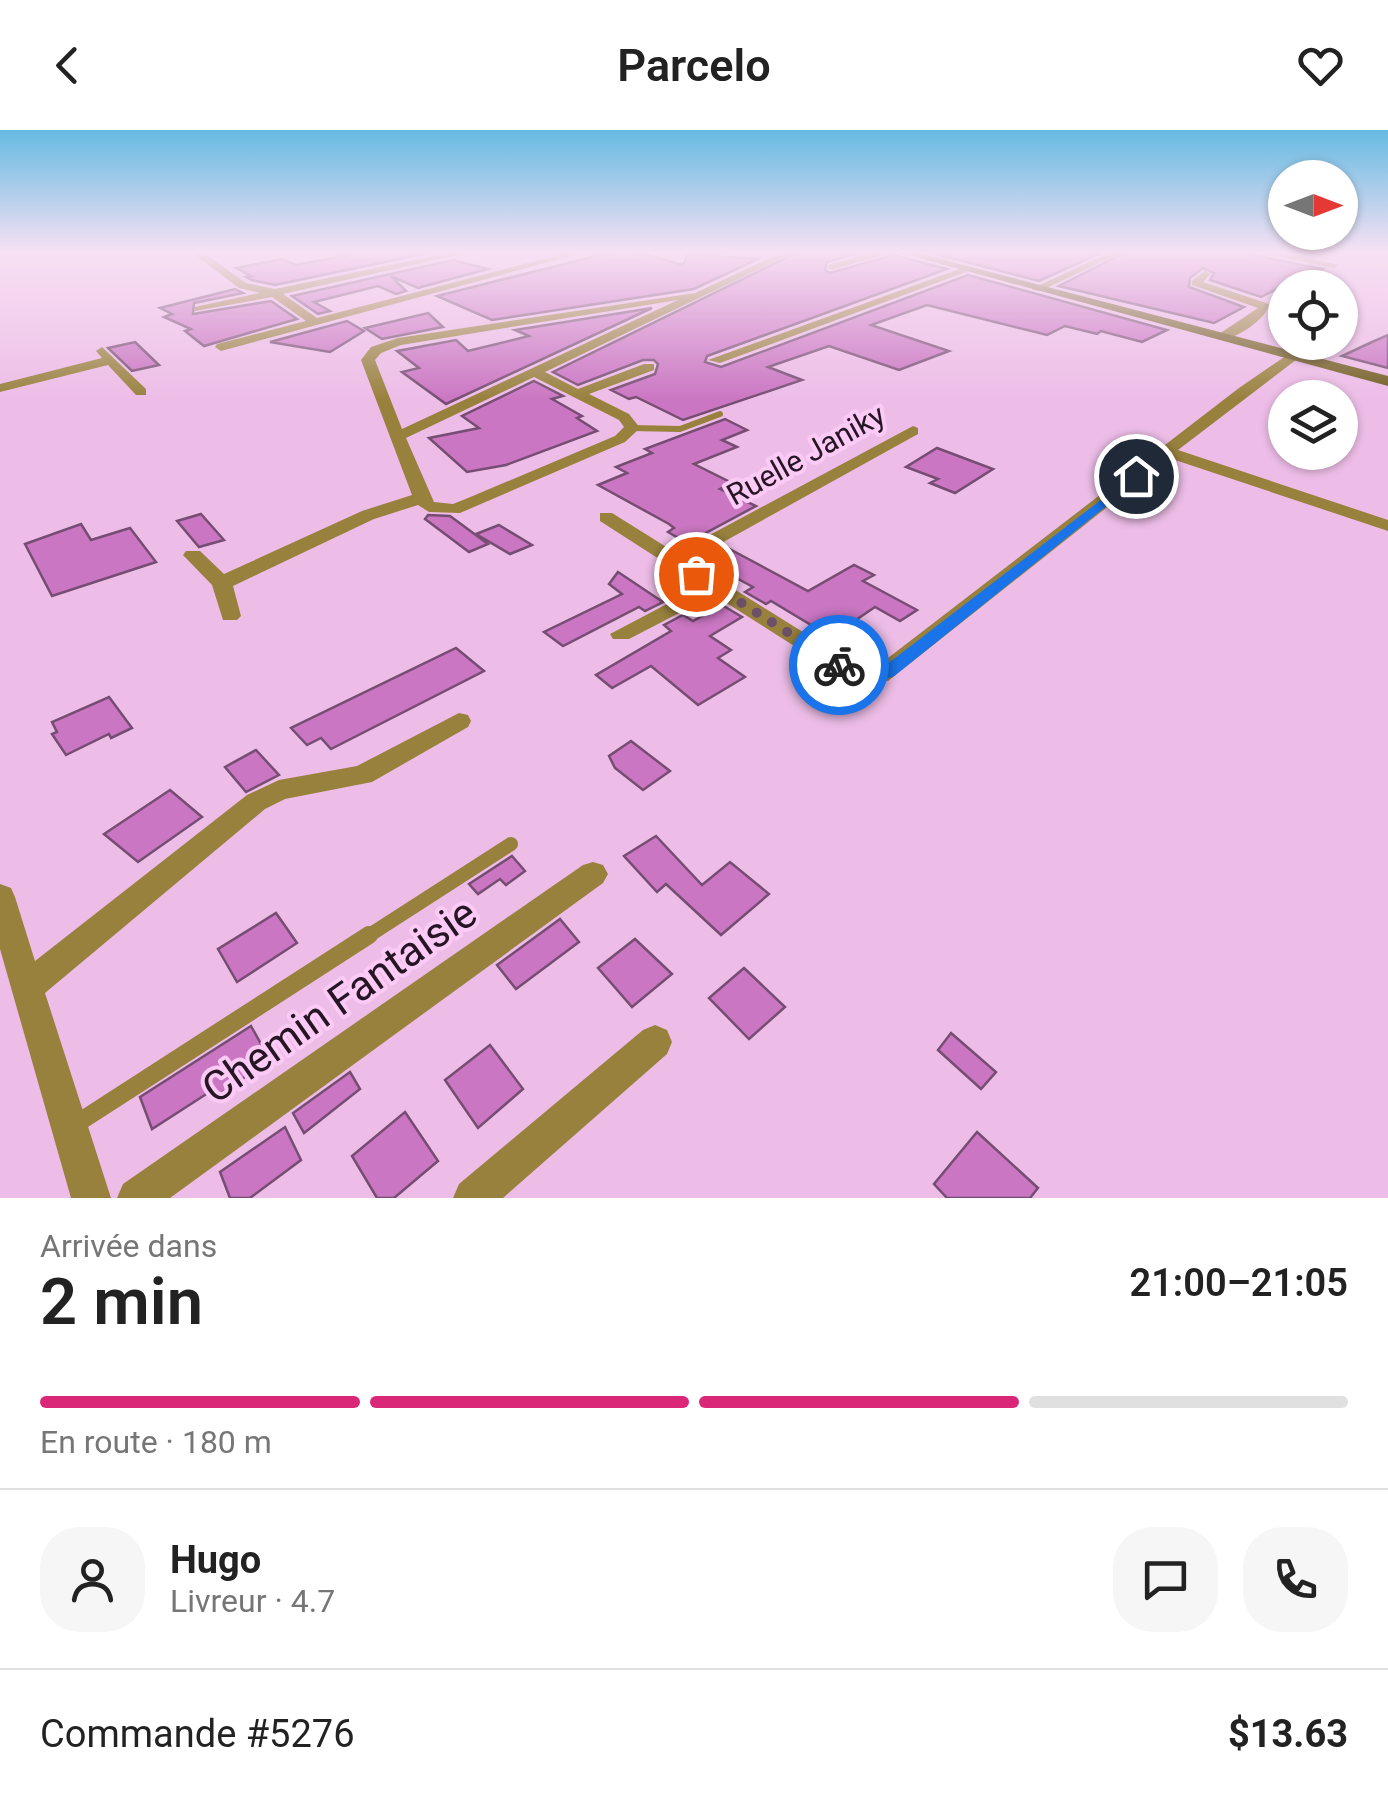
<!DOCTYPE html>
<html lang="fr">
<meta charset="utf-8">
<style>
body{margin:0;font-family:Roboto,sans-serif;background:#f6f6f6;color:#222;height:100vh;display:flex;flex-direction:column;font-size:38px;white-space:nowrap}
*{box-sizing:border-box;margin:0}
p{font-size:32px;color:#767676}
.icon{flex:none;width:55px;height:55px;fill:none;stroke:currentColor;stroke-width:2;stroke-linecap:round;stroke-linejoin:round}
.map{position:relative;height:1068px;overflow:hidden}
.details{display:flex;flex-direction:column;background:#fff;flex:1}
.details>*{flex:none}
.needle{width:65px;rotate:90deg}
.controls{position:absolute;left:1268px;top:30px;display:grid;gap:20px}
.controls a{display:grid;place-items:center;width:90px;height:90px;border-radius:50%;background:#fff;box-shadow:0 2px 8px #0004;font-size:50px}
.pin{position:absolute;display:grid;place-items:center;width:85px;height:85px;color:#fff;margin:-42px;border:5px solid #fff;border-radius:50%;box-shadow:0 2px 10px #0007}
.courier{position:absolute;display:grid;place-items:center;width:100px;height:100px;margin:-50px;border:8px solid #1a73e8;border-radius:50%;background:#fff;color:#222;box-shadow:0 2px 12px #0007}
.overview em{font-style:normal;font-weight:600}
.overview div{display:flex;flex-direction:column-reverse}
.overview{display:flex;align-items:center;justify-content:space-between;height:170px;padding:0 40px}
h1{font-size:65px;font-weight:600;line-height:75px}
.bar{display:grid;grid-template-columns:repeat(4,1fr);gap:15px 10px;align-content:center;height:120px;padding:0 40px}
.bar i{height:12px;border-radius:8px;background:#e0e0e0}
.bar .active{background:#db2777}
.bar p{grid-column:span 4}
.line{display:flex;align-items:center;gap:25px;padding:0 40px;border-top:2px solid #e0e0e0}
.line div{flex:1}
.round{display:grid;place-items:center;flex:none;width:105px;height:105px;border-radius:40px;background:#f6f6f6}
header{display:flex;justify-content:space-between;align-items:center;height:130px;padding:0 40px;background:#fff;font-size:45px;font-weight:600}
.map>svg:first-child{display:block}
</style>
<header><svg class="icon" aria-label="back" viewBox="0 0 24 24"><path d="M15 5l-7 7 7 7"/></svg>Parcelo<svg class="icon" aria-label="heart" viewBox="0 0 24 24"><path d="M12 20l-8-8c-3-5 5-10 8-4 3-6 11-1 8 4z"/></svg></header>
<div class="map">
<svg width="1388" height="1068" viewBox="0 0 1388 1068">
<rect width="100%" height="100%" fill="#edbde7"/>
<g fill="#ca76c2" stroke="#764d72" stroke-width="2.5">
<polygon points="332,121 429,121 433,122 275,155 252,150 246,147 251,146 236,138 282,129 296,135 344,126"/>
<polygon points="616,121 632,121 683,135 688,124 758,129 694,159 492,190 437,166"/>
<polygon points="800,121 866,121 827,132 825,140 830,143 893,125 947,139 707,226 705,232 721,237 968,145 1167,200 1142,212 1101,201 1097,204 1065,196 1047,205 927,175 871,195 949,221 899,240 829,216 768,237 802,250 683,290 636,267 629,269 611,260 655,244 658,234 654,230 643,230 578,255 553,242"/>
<polygon points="924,121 1105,121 1039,151"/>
<polygon points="1128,121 1250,121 1253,125 1323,139 1294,157 1284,155 1261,167 1210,150 1214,143 1203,138 1190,148 1189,157 1244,177 1214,193 1059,156"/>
<polygon points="453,130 488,139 418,158 391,146 406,161 396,164 378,156 314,172 330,181 318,184 292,166"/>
<polygon points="235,159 243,163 194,173 193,184 271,171 297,189 204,216 185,201 191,199 164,187 172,184 160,178"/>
<polygon points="652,178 446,274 402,242 419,238 397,221 456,210 468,221 529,206 515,200"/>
<polygon points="428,183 443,197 382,209 365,198"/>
<polygon points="347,191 364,201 330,222 270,212"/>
<polygon points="1388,205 1388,238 1342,226 1372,212"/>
<polygon points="135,212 159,235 132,241 108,218"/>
<polygon points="534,251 563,266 552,269 582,286 577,288 597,301 506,335 467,342 429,308 479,298 462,286"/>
<polygon points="725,289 747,300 722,310 737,317 694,334 732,353 720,359 756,376 687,413 668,402 674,398 669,394 598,355 627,343 616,337 652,323 645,319"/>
<polygon points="937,318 993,339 955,363 930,353 938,349 906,337"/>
<polygon points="201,384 224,410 199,417 177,391"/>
<polygon points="428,385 450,386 488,414 469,422 425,389"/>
<polygon points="81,394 91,410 130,398 156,432 52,466 25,414"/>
<polygon points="499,395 532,415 510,424 476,404"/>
<polygon points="724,416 808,461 854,435 874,445 863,451 917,480 900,491 875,477 831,507 771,471 766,474 745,462 753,457 701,429"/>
<polygon points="618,442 663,472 645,481 639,477 563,516 544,502 622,464 609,454"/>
<polygon points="722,475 742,487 710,506 731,520 718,528 745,547 698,575 651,536 612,558 596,545 671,501 664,495 683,485 693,491"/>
<polygon points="456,518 484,541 331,619 321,608 307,615 291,598"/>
<polygon points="109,567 132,598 111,608 109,604 66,625 52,604 57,602 52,592"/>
<polygon points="631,611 670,641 643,660 615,638 609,626"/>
<polygon points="256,620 279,645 246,662 225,637"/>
<polygon points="170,660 202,687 138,732 104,704"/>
<polygon points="656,706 702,755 730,732 769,764 721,805 666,754 657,762 624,726"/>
<polygon points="512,726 525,741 506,755 500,749 478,764 469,754"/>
<polygon points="276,783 297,813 237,852 218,819"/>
<polygon points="560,789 579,812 516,859 497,835"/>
<polygon points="635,809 672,844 632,877 598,838"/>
<polygon points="744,838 785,877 749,909 709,868"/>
<polygon points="251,896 270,930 214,968 211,961 152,999 140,967"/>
<polygon points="951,903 996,942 981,959 938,920"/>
<polygon points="490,915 523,959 478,998 445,950"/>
<polygon points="350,942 360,959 304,1003 293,983"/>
<polygon points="405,982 438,1031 394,1068 377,1068 352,1026"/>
<polygon points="285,997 301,1030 250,1068 230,1068 220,1042"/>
<polygon points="977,1002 1038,1058 1030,1068 947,1068 934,1054"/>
</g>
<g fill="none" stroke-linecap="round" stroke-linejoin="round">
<polyline stroke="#98813d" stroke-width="5" points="831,137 888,121"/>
<polyline stroke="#98813d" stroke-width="6" points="632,298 680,299 720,284"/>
<polyline stroke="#98813d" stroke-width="14" points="365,808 511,714"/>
<polyline stroke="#98813d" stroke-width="18" points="73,996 369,805"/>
<g fill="#98813d" fill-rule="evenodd">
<polygon points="190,121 201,121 246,153 275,159 458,121 475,121 283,164 317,188 574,121 589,121 221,221 215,217 217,214 306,191 272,167 195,181 195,177 260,163 239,158"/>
<path d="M785 121H797L545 242 578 259 644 234H654V240L589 264 629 284 640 298 625 312 460 383 429 382 418 375 374 389 233 456 241 486 237 490H223L212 455 183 425 186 421H200L224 444 362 381 412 365 361 230 371 217 398 208 695 163ZM678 170 402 299 375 230 381 223 401 215ZM534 247 619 290 624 297 615 306 468 368 453 374 434 372 406 308Z"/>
<polygon points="1113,121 1125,121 1040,161 1031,159"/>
<polygon points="1254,121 1273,121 1339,135 1334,138"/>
<polygon points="965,137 974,139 720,233 708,230"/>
<path d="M1205 141 1210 144 1203 152 1269 174C1267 189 1235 210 1219 210V204L1258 178 1192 155V151Z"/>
<polygon points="102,217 146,259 146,265 136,265 108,235 0,262 0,254 102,228 96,221"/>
<polygon points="1290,223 1301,226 1178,320 1388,390 1388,401 1169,328 888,551 846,549 714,465 629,509 613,509 610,504 701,456 600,391 600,383 612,383 676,423 913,296 918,298 918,304 689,431 859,537 875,538 1239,258"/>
<polygon points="459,583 468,585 471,591 468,597 372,652 285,669 265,679 45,863 111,1068 71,1068 0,819 0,754 11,758 15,767 35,831 247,665 279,650 357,636"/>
<polygon points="593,732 603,735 608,744 603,753 170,1068 117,1068 123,1054 583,735"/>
<polygon points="655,895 667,900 672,912 667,924 503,1068 453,1068 459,1054 643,900"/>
</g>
<polygon fill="#715d20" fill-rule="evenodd" points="894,121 910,121 1388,246 1388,256"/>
</g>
<linearGradient id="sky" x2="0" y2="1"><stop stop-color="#65bae2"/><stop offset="0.45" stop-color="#f7e1f4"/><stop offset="1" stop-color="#f7e1f4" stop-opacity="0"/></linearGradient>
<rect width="1388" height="270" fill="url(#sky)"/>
<polygon fill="#1a73e8" points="1136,343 1140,349 893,547 862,553 831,535 839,529 865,541 882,538"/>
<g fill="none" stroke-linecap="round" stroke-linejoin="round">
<polyline stroke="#6c5068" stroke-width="10" stroke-dasharray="0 18" points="696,444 839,535"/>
</g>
<g text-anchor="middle" stroke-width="8" stroke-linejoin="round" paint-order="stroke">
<g font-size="30" fill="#261524" stroke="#fbcaf5">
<text transform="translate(806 325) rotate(-29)" y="10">Ruelle Janiky</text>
</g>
<g font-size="42" fill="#261524" stroke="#fbcaf5">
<text transform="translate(339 870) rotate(-35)" y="15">Chemin Fantaisie</text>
</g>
</g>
</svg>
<div class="controls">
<a><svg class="needle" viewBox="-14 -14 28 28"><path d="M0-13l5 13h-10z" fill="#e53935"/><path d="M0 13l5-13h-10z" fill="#767676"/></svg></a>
<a><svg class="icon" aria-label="locate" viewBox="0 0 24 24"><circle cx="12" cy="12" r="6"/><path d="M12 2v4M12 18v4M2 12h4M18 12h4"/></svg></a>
<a><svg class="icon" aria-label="layers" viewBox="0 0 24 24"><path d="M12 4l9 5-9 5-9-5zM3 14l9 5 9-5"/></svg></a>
</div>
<div class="pin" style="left:696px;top:444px;background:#ea580c"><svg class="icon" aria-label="bag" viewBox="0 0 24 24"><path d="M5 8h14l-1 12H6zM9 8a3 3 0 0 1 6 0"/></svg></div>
<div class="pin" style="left:1136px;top:346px;background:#1f2937"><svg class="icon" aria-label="home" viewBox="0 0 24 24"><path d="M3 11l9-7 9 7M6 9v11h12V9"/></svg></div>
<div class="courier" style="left:839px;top:535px"><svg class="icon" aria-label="bike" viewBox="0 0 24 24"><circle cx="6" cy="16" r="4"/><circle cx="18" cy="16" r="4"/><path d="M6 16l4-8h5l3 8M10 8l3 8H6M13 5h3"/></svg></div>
</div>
<section class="details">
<div class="overview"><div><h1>2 min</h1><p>Arrivée dans</p></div><em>21:00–21:05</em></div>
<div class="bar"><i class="active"></i><i class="active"></i><i class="active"></i><i></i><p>En route · 180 m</p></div>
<div class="line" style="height:180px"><a class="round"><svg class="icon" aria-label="person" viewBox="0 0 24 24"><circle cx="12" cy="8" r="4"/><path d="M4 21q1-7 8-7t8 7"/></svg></a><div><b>Hugo</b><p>Livreur · 4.7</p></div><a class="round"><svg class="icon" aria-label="chat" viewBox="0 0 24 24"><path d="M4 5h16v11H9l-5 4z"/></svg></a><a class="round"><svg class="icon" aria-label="phone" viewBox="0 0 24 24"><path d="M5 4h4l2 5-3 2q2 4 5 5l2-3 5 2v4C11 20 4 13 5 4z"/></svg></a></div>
<div class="line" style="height:130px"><div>Commande #5276</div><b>$13.63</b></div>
</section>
